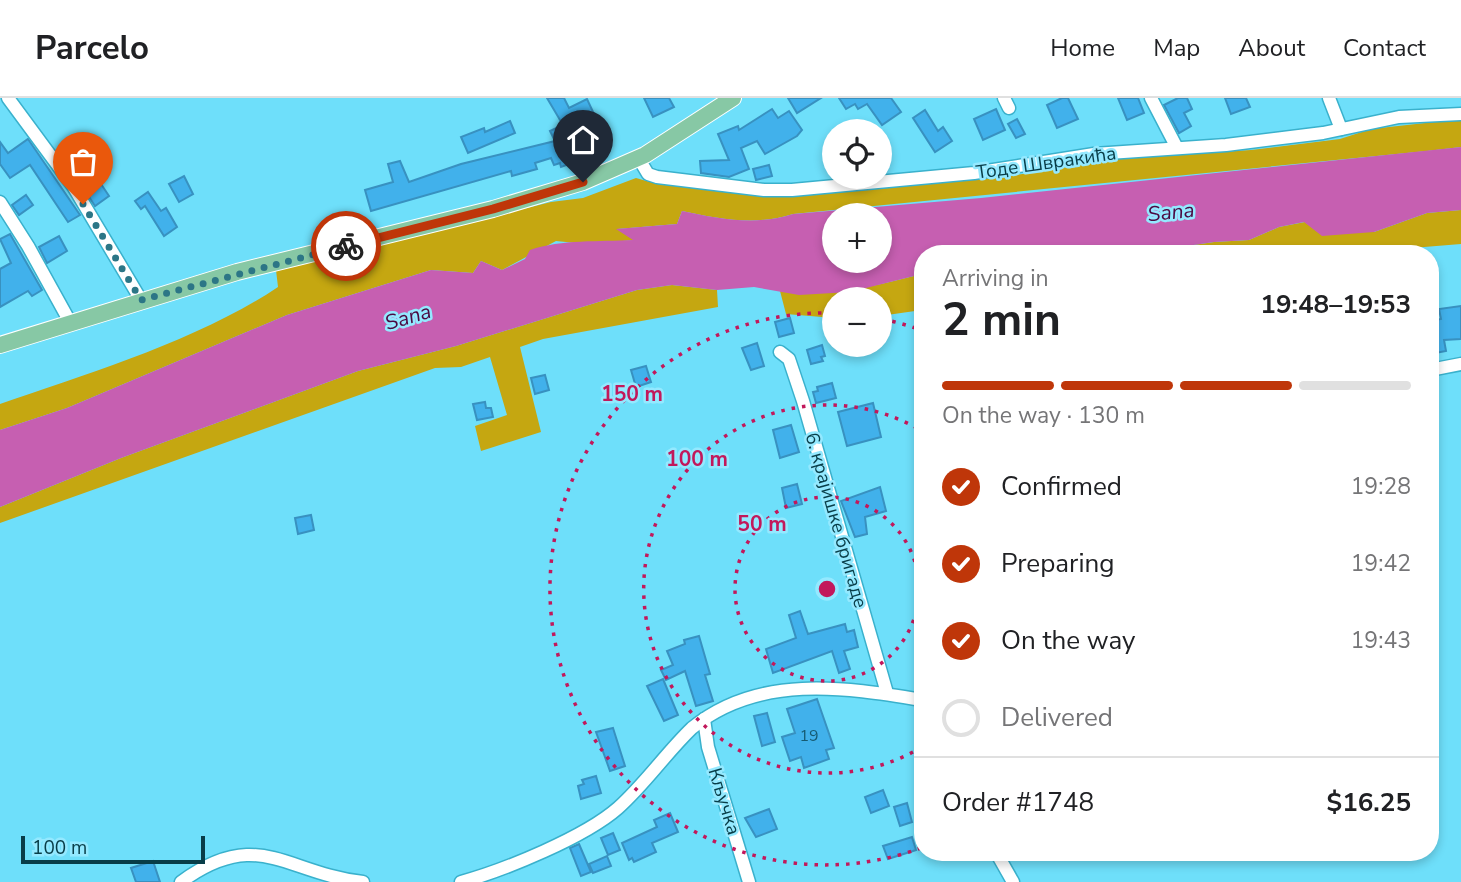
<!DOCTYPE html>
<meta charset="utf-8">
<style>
body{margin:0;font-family:"Nunito Sans",sans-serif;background:#f2f2f2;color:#202124;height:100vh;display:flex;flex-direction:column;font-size:26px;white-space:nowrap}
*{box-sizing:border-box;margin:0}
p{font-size:23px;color:#757577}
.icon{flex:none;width:38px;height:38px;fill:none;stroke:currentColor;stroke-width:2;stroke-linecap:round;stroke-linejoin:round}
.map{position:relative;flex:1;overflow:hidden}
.panel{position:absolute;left:914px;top:147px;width:525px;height:616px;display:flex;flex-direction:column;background:#fff;border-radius:28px;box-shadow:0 4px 10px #0003}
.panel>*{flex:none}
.buttons{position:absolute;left:822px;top:21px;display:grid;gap:14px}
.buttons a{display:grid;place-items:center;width:70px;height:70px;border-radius:50%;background:#fff;box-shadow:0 4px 10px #0003;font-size:35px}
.scale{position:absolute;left:21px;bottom:18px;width:184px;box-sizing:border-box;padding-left:7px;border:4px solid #083d48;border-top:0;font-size:19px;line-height:24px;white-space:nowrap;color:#083d48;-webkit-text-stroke:5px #94e9ff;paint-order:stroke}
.pin{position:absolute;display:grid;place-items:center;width:60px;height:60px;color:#fff;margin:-72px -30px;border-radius:50% 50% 50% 0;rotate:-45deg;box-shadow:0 0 7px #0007}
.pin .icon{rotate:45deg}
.courier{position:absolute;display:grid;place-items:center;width:70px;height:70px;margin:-35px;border:5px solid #bf3609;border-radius:50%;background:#fff;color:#222;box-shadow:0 2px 9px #0007}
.overview em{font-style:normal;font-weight:700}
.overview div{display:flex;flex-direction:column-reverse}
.overview{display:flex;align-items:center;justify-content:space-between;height:119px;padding:0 28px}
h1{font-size:46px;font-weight:700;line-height:52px}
.bar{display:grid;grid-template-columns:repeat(4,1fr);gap:10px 7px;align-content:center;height:84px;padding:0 28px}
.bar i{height:9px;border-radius:5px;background:#e0e0e0}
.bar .current{background:#bf3609}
.bar p{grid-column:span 4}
.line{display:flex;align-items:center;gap:18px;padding:0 28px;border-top:2px solid #e0e0e0}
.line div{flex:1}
ol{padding:0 28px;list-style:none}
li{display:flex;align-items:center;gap:21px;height:77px}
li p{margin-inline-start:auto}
li .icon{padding:7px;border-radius:50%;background:#bf3609;color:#fff;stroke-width:4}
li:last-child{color:#757577}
li i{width:38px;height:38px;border:4px solid #e0e0e0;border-radius:50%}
header{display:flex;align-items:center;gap:42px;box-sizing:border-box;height:98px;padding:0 35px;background:#fff;border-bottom:2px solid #e0e0e0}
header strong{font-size:33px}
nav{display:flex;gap:38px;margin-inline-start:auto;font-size:24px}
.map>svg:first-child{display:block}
</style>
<header>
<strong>Parcelo</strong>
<nav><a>Home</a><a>Map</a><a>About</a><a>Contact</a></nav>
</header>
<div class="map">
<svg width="1461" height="784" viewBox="0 0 1461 784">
<rect width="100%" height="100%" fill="#6edffa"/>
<g fill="#c5a711">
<path d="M1461 21V49L1427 53 793 116C756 128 719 121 682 113L677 126 617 131 635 142 586 146 556 143 502 172 481 163 473 175 431 172 287 217 67 310 0 332V306C88 276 201 241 278 189L276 172 551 104 583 100 636 80 650 84 660 80 799 93 893 89 1003 79 1125 60 1251 52 1340 41 1371 31Z"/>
<polygon points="1461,112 1461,146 1338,156 1132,156 1214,144 1249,142 1279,129 1305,124 1374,134 1427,115"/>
<path d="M922 176V212L880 218V201H835V229L822 219 786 216 780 193C830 200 874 188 922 176Z"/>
<polygon points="672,187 717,192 718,209 543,241 520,249 541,334 481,353 475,328 507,317 490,259 461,269 435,270 0,425 0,409 121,360 358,273 456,248 637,192"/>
</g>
<path fill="#c65fb1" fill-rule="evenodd" d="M1461 49V112L1427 115 1374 134 1322 138 1304 124 1279 129 1249 142 1214 144 1132 156H922V176L850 194 799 197 754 189 717 192 672 187 637 192 456 248 358 273 121 360 0 409V332L67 310 287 217 431 172 473 175 481 163 502 172 525 161 530 152C562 141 599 144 633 142L616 131 677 126 682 113C720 121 756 128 793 116L981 100ZM835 117H880V163H835Z"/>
<g fill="#41b1eb" stroke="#3891c0" stroke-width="2">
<polygon points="547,0 564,0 569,10 587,1 594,16 587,19 599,44 572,57 575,64 561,69 560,65 554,67 551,60 535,65 537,71 512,78 511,73 371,113 365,92 393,84 388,66 400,63 409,84 461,66 555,43 550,33 563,27"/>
<polygon points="644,0 669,0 674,9 653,19"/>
<polygon points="788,0 821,0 797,15"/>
<polygon points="839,0 891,0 901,14 882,27 867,6 858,11 855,6 846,11"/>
<polygon points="1062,0 1068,0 1078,21 1057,30 1047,7"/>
<polygon points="1118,0 1138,0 1144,15 1127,22"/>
<polygon points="1178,0 1187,0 1192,11 1184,15 1191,28 1179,35 1164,7"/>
<polygon points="1225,0 1246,0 1250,9 1231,16"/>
<polygon points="772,11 778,20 789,13 802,32 797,38 765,56 757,43 741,50 749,71 729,79 701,75 700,63 729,62 718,36 738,28 739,32"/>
<polygon points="996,11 1005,32 983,42 974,21"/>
<polygon points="925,12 938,33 943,29 952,43 935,54 913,20"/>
<polygon points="1017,21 1025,36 1016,40 1008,26"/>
<polygon points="510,23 515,35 468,55 461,39 484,30 485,34"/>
<polygon points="28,41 80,117 68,124 30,67 10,80 0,66 0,44 8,55"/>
<polygon points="71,41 109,98 95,108 68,66 74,62 63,46"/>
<polygon points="769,67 772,78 756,82 753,71"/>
<polygon points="184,78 193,96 179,104 169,86"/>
<polygon points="148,94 161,113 166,110 177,129 164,138 145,108 141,111 135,103"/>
<polygon points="26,97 33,107 19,117 12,107"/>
<polygon points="10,136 42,192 32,198 28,193 0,209 0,171 11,165 0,141"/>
<polygon points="59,138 67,153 47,165 39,149"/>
<polygon points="1461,208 1461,241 1444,242 1446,253 1430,256 1430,240 1437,238 1435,222 1441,221 1439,211"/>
<polygon points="790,220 794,235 779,239 775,224"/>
<polygon points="757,245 764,268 751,272 742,250"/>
<polygon points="822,247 825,258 821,259 823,263 811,266 807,252"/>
<polygon points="646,268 651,284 636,289 631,272"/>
<polygon points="545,277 549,292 535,296 531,280"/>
<polygon points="832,285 836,300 816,305 813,294 818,293 817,289"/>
<polygon points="485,304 486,310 491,310 493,319 477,322 473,306"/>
<polygon points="873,305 881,339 847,348 838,314"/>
<polygon points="791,327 799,354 780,360 773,332"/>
<polygon points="797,386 802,406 786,410 782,390"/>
<polygon points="880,389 886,413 865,419 867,436 855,439 841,403"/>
<polygon points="311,417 314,432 298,436 295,420"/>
<polygon points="800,513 808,536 845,526 847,534 854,532 858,549 844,553 850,571 839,575 832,553 773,575 766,551 796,540 789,517"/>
<polygon points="699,538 710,576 705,577 713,603 696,608 685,573 666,582 661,572 673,567 667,553 685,546 684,542"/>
<polygon points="663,581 678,617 664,623 647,588"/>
<polygon points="817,601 834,650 826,652 829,661 804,670 801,659 790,663 782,639 795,635 787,611"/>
<polygon points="767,615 775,644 762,648 754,618"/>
<polygon points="613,630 625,668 610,673 596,634"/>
<polygon points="596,678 601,695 581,701 578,688 584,686 582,682"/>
<polygon points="883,692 889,708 871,715 865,699"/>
<polygon points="907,705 912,724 900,728 894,709"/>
<polygon points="769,711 777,731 756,739 745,720"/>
<polygon points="670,715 678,734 652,745 656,754 634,764 632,760 629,762 622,745 657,729 654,722"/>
<polygon points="613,735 620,752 608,757 601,740"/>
<polygon points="912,739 916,752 888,761 883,748"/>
<polygon points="579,746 591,774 581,778 570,750"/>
<polygon points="607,758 611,768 593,775 589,766"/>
<polygon points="153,763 160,784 136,784 131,770"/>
</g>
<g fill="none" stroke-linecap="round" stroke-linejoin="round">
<defs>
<g id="minor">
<polyline points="8,0 73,88 141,202"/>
<polyline points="1004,0 1009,10"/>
<polyline points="1151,0 1177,50"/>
<polyline points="1329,0 1341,31"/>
<polyline points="639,61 648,76 657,79 764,92 792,92 974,75 1094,56 1226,47 1323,35 1399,19 1461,16"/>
<polyline points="0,104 28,148 70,224"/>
<polyline points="780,254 789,261 803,303 887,595"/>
<polyline points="1430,272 1461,266"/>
<polyline points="704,621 708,649 749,784"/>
<polyline points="996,754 1013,784"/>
<path d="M181 784C258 728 285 775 363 784"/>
<path d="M461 784C505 772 585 739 618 710 645 686 666 655 692 630 758 576 844 589 922 602"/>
</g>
<polyline id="major" points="0,247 237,174 493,111 583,84 645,57 733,0"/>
</defs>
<use href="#minor" stroke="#3ab1cc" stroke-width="15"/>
<use href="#major" stroke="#fff" stroke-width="18"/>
<use href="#minor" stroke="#fff" stroke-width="12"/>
<use href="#major" stroke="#87c8a5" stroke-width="16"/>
</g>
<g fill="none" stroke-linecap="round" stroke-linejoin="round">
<polyline stroke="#2c7686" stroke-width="7" stroke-dasharray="0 12.6" points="83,106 141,202 346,148"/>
<polyline stroke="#bf3609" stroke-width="9" points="346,148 493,111 583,84"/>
</g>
<g fill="none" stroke="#c2185b" stroke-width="3.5" stroke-dasharray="3.5 7">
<circle cx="827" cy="491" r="92"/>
<path d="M922 649A184 184 0 1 1 922 333"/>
<path d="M921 750A276 276 0 1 1 834 215M882 221A276 276 0 0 1 921 232"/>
</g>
<g text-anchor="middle" stroke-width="5" stroke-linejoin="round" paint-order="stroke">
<g font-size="16" fill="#165a71">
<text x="809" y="643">19</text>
</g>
<g font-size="19" fill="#083d48" stroke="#94e9ff">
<text transform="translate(1046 64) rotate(-8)" y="7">Тоде Швракића</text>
<text transform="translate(837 422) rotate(74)" y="7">6. крајишке бригаде</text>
<text transform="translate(725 703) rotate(73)" y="7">Кључка</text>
</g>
<g font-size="21" font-style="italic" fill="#4c0941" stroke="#94e9ff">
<text transform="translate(1171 114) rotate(-6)" y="7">Sana</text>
<text transform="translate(408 219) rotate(-16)" y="7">Sana</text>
</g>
</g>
<circle cx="827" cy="491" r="10" fill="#c2185b" stroke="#94e9ff" stroke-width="3.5"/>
<g font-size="21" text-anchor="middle" font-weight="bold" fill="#c2185b" stroke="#94e9ff" stroke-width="5" stroke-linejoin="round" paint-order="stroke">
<text x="632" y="303">150 m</text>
<text x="697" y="368">100 m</text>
<text x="762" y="433">50 m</text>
</g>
</svg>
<div class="buttons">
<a><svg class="icon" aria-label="locate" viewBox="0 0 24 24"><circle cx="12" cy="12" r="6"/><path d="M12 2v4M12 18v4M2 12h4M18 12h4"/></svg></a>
<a>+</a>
<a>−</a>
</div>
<div class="scale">100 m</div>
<div class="pin" style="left:83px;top:106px;background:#ea580c"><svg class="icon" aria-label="bag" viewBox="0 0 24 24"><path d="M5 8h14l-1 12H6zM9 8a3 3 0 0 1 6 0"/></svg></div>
<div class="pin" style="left:583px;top:84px;background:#1f2937"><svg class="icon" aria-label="home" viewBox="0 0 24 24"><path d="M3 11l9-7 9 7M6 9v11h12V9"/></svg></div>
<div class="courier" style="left:346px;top:148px"><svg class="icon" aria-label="bike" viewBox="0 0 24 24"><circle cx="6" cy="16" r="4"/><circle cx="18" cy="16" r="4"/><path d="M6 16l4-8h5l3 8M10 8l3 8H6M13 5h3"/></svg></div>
<section class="panel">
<div class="overview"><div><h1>2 min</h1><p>Arriving in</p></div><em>19:48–19:53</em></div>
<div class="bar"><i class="current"></i><i class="current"></i><i class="current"></i><i></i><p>On the way · 130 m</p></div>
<ol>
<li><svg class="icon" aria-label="check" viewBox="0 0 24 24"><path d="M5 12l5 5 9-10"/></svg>Confirmed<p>19:28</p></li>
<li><svg class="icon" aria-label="check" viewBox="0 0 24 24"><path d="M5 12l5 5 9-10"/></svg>Preparing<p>19:42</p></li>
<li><svg class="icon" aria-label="check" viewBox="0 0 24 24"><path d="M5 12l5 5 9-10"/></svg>On the way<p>19:43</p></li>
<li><i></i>Delivered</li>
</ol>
<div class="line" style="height:91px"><div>Order #1748</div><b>$16.25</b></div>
</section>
</div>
